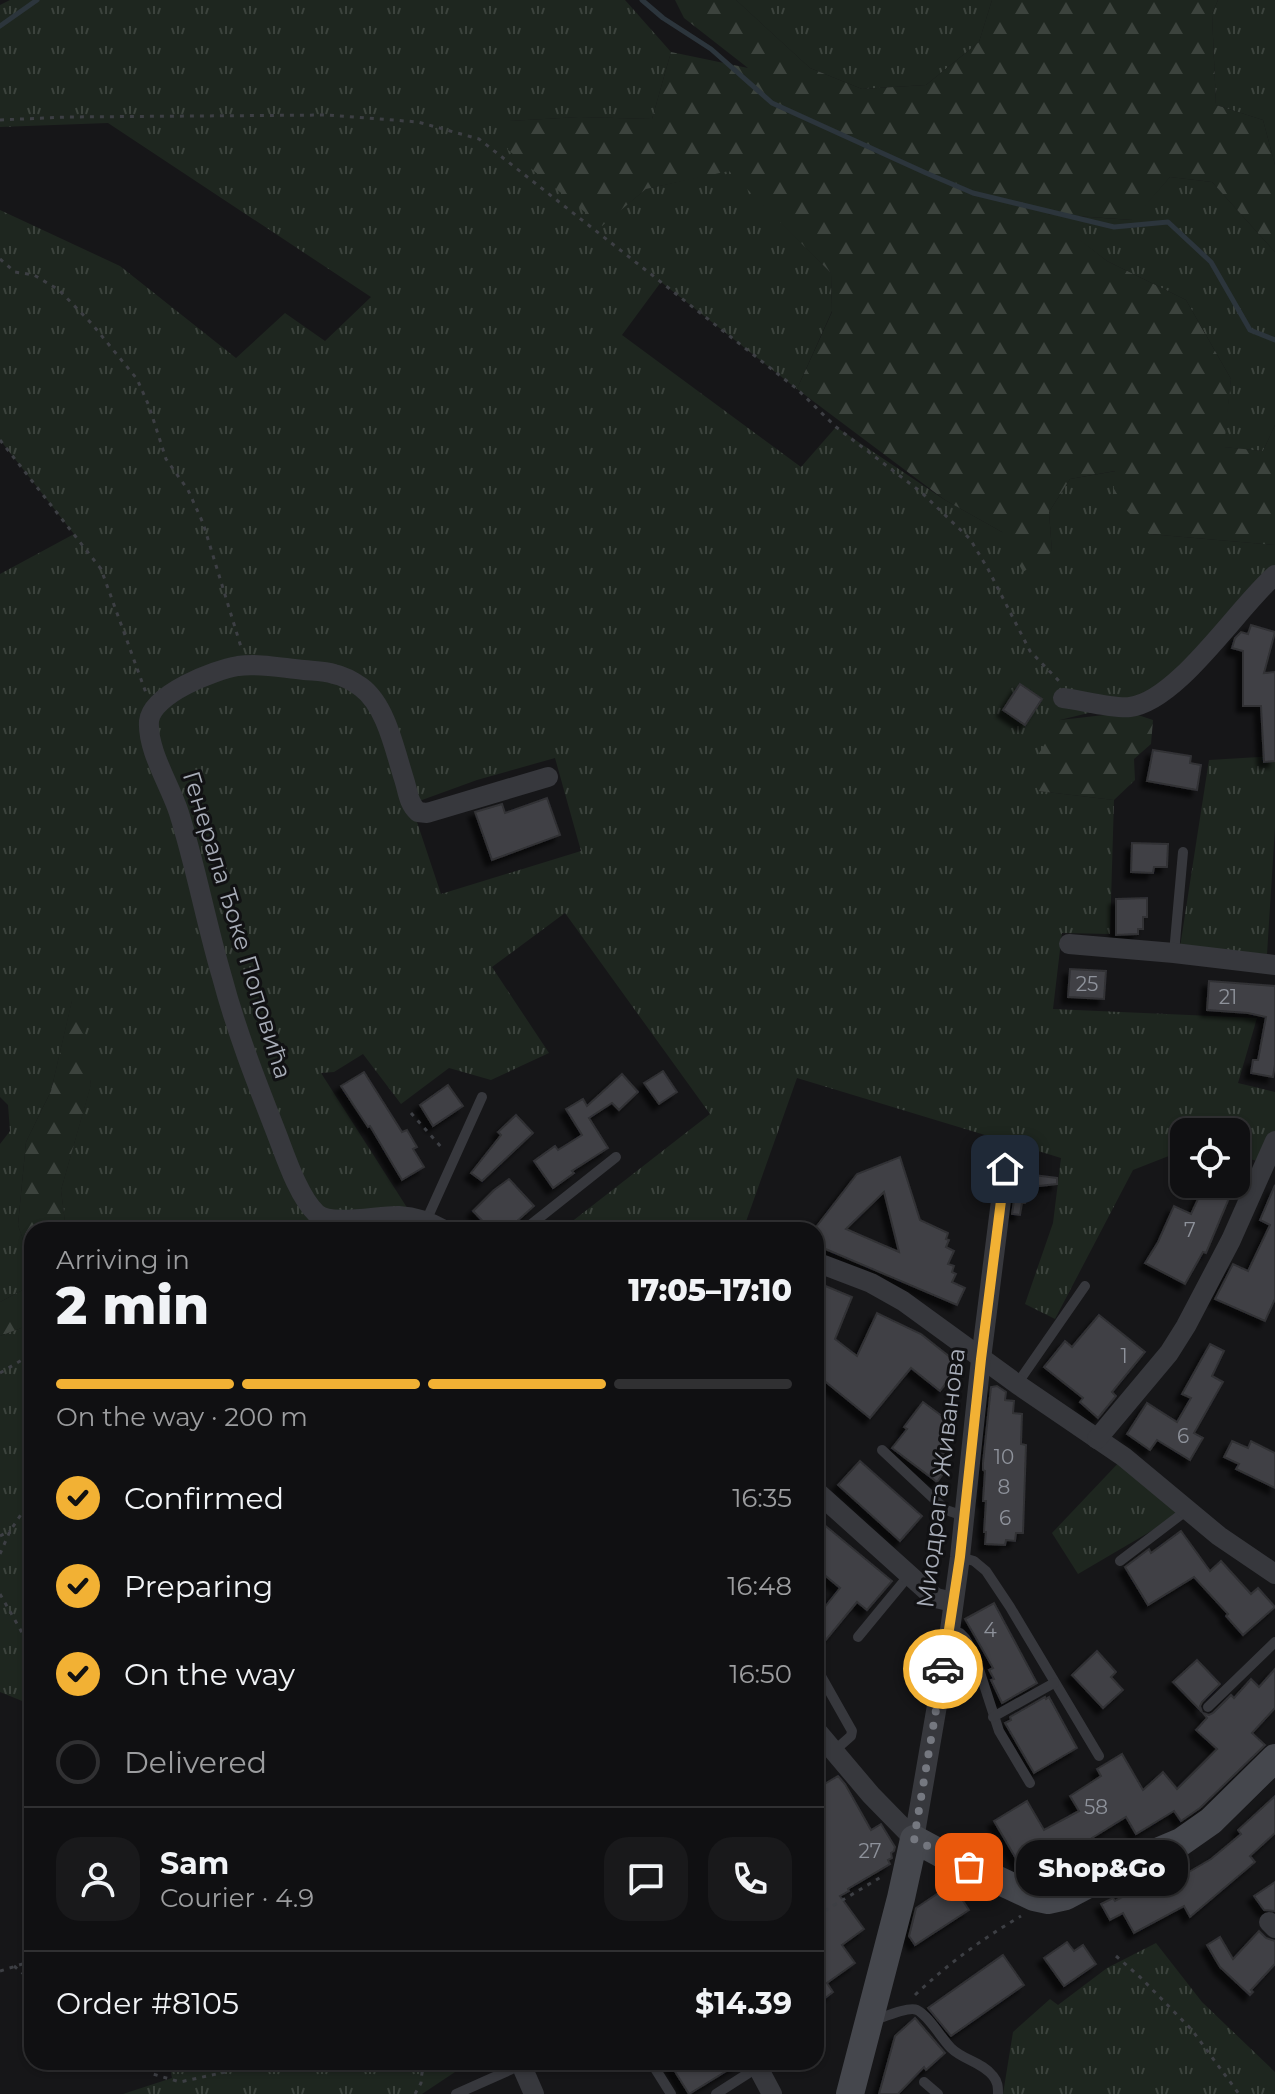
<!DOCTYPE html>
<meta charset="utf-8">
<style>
body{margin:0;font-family:Montserrat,sans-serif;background:#19191b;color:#f1f3f6;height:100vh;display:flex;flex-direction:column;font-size:30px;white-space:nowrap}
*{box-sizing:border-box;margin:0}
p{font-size:26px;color:#9c9d9f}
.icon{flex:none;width:44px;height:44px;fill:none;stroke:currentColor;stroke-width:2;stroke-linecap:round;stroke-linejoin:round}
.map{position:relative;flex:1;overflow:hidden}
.panel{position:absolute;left:24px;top:1222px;width:800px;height:848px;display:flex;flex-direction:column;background:#101012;border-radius:24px;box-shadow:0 2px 6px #0004,0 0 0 2px #303032}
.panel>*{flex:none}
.tools{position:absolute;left:1170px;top:1118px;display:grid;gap:16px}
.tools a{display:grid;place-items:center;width:80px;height:80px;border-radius:16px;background:#101012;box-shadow:0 2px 6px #0004,0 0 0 2px #303032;font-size:40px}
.pin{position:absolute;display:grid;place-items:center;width:68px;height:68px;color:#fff;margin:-34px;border-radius:16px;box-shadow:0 4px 12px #0006}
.courier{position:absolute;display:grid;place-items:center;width:80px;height:80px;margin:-40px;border:6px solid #f2b134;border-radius:50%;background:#fff;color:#222;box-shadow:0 2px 10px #0007}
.bubble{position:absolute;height:56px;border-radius:24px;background:#101012;box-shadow:0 2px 6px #0004,0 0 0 2px #303032;font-size:26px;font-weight:800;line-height:56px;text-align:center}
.overview em{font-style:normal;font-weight:800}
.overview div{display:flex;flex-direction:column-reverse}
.overview{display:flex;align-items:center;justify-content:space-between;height:136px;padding:0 32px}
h1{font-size:52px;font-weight:800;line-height:60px}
.bar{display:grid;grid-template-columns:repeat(4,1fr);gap:12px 8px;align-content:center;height:96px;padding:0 32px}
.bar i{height:10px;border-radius:6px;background:#303032}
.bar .current{background:#f2b134}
.bar p{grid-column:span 4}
.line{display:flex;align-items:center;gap:20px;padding:0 32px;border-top:2px solid #303032}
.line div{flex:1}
.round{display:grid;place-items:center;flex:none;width:84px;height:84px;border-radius:24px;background:#19191b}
ol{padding:0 32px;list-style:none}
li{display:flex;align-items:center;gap:24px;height:88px}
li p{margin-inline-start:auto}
li .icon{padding:8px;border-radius:50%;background:#f2b134;color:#111;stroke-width:4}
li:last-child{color:#9c9d9f}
li i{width:44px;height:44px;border:4px solid #303032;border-radius:50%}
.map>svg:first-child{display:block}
</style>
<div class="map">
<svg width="1275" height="2094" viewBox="0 0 1275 2094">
<defs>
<pattern id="grass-tufts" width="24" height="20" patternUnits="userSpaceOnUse" patternTransform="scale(2)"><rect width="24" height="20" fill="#1e261f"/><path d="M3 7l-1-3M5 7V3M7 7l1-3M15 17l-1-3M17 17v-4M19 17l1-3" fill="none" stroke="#3c433d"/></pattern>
<pattern id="forest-firs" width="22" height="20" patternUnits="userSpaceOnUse" patternTransform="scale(2)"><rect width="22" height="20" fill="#1e261f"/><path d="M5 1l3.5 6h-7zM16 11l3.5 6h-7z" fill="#3c433d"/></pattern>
<filter id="shadow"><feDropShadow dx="-6" dy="6" stdDeviation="2" flood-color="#0009"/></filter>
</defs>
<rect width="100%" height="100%" fill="#161618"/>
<g fill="url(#grass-tufts)" fill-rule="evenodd">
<path d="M10 0H625L671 52 652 119 579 117 509 121 602 225 646 189 729 170 831 273 832 311 797 389 661 282 622 335 801 467 836 427 945 500 1002 532 1052 552 1049 512 1070 479 1116 471 1149 534 1275 545V573L1153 697 1060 720 1038 791 1114 800 1110 934 1062 933 1053 1009 1257 1018 1238 1083 1275 1092V1166L1236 1155V1132H1184V1150L1133 1170 1055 1319 1025 1304 1053 1223 1061 1158 797 1078 743 1230H561L710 1114 565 913 492 967 549 1053 491 1080 449 1068 401 1104 363 1054 334 1072 321 1073 413 1217 430 1230H66L61 1190 91 1084 72 1001 51 1091 26 1142 18 1225 32 1266V1285L0 1302V1144L10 1131 8 1105 0 1097V574L74 534 0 440V210L120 266 236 358 285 313 325 341 371 297 108 123 0 127V5ZM555 758 581 851 441 894 411 804 477 780Z"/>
<polygon points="736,0 992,0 979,42 926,85 862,89 810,68"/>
<polygon points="1218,0 1275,0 1275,165 1263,120 1216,105 1212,14"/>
<polygon points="1170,177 1212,182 1275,252 1275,425 1263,451 1223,447 1231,379 1186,300 1107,261 1045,214 1132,220"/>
<polygon points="1275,756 1275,827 1267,954 1180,947 1209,760"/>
<polygon points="32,1324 32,1705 0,1692 0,1336"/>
<polygon points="1124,1457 1187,1510 1078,1574 1052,1533"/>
<polygon points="1156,1943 1202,2002 1275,2072 1275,2094 1003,2094 1013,2032 1050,1999 1058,2005 1107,1968"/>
<polygon points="169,2062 470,2062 422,2094 123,2094 172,2078"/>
</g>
<g fill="url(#forest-firs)">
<polygon points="675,0 736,0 810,68 862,89 926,85 979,42 992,0 1218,0 1212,14 1216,105 1263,120 1275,165 1275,252 1212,182 1170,177 1133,220 1047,214 1107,261 1186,300 1231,379 1224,447 1263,451 1275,425 1275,545 1149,534 1113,496 1115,471 1070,479 1049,512 1052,552 1023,572 1002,532 945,500 797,389 832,312 831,273 729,171 646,189 602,226 508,150 509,121 579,117 652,119 671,52 748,68 684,18"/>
<polygon points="1132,713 1153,720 1151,744 1134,759 1135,780 1114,800 1038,791 1029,769 1060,720 1113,714"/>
<polygon points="72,1000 83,1017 91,1085 61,1190 66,1230 32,1230 32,1266 18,1225 26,1142 51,1091"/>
<polygon points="32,1285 32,1324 0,1336 0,1302"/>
</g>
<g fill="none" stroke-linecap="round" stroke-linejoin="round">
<g stroke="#2c353c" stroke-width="5">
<polyline points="642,0 663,18 711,49 772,103 926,173 973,193 1114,227 1168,222 1211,262 1250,330 1275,340"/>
<polyline points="0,26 37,0"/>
</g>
</g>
<g fill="#404145" stroke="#303034" stroke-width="2" fill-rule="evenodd" filter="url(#shadow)">
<polygon points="1251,625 1275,632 1264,673 1275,672 1275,761 1264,762 1261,706 1243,706 1243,651 1232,648 1235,638 1241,632 1248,634"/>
<polygon points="1020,684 1042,699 1025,725 1003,710"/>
<polygon points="1153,750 1191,756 1190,763 1201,765 1197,790 1147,781"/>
<polygon points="547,798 560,835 492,860 475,812 502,804 505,813"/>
<polygon points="1132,843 1168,844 1167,867 1154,867 1153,873 1131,872"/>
<polygon points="1147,898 1147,917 1143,917 1143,929 1138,929 1138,934 1116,935 1116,899"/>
<polygon points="1070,969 1106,971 1104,999 1068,997"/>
<polygon points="1209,981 1275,986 1275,1065 1273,1077 1251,1073 1253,1060 1258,1060 1266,1017 1248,1013 1207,1010"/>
<polygon points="663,1071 677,1092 659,1104 644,1083"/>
<polygon points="364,1072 402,1132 407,1130 417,1147 413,1149 424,1167 402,1180 370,1126 368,1127 341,1086"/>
<polygon points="622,1074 638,1092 619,1110 612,1103 589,1118 608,1148 572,1171 574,1173 553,1188 534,1161 555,1146 558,1150 582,1135 566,1109 583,1099 587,1106"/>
<polygon points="448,1085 463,1106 433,1126 420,1105"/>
<polygon points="516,1115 533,1133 482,1181 471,1173 501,1135 498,1132"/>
<path d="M900 1157 920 1220 948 1233 946 1239 949 1240 946 1247 954 1251 948 1264 954 1266 952 1272 956 1274 952 1282 965 1288 957 1305 816 1245V1227L857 1174ZM884 1192 899 1252 846 1229Z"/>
<polygon points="1018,1173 1057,1178 1057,1184 1030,1187 1025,1203 1022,1203 1020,1215 1012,1214"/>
<polygon points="509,1179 534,1206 507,1230 491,1230 473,1211 494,1190"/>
<polygon points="1205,1184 1235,1184 1206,1253 1203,1252 1185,1284 1145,1263 1158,1242 1174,1206 1191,1214"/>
<polygon points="1275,1185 1275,1299 1265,1321 1215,1299 1233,1264 1248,1271 1270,1225 1260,1220"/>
<polygon points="816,1282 852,1297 835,1339 857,1356 877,1313 921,1334 960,1365 940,1391 911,1368 870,1418 816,1374"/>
<polygon points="1099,1315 1145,1352 1112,1392 1116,1396 1098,1418 1080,1402 1083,1398 1044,1367 1065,1341 1072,1347"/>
<polygon points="1210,1344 1224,1351 1212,1376 1223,1382 1194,1433 1203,1438 1190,1460 1157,1440 1150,1450 1127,1434 1147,1403 1177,1422 1191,1398 1182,1394"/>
<polygon points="997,1386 1006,1392 1005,1400 1014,1401 1013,1413 1022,1414 1021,1444 1026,1445 1023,1533 1016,1533 1015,1541 1006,1540 1005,1545 985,1544 986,1532 984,1532 986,1501 983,1501 985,1471 983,1470 983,1463 991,1387"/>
<polygon points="923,1402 954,1425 944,1438 951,1444 935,1464 945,1471 937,1482 892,1448 907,1429 904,1427"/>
<polygon points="1232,1441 1248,1448 1251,1441 1275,1453 1275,1488 1236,1469 1239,1464 1224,1457"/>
<polygon points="860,1461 922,1516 900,1541 838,1485"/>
<polygon points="816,1518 892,1581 867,1610 857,1602 816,1652 816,1618 840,1588 816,1568"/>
<polygon points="1181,1531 1210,1571 1221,1561 1251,1594 1258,1588 1275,1607 1243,1635 1226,1616 1228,1614 1194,1577 1148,1605 1125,1567 1149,1549 1151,1553"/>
<polygon points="994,1603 1037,1683 1002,1703 991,1680 994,1679 989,1670 993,1668 965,1619"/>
<polygon points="1097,1651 1116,1672 1111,1677 1123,1690 1103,1708 1072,1675"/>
<polygon points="1197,1660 1220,1684 1202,1702 1200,1706 1202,1712 1173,1682"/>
<polygon points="1275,1669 1275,1708 1252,1733 1265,1745 1200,1808 1181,1821 1174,1811 1136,1834 1126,1817 1092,1838 1103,1857 1071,1874 1068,1868 1044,1882 1025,1874 994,1821 1027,1801 1044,1830 1079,1811 1070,1796 1101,1776 1097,1769 1122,1754 1143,1790 1163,1772 1177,1789 1217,1749 1196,1730 1207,1718 1203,1713 1209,1715 1213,1713 1231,1695 1234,1698 1251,1679 1259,1687"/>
<polygon points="1045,1697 1046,1699 1049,1697 1077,1748 1034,1773 1005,1723 1011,1720 1010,1717"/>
<polygon points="838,1776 845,1784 871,1830 881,1824 895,1847 894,1851 891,1853 892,1858 888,1860 890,1864 848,1889 849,1891 840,1896 864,1929 842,1945 855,1963 827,1983 833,1992 816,2005 816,1789"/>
<polygon points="1275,1796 1275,1833 1250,1856 1255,1862 1190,1917 1184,1906 1134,1933 1123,1913 1110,1920 1101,1904 1113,1898 1115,1901 1137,1889 1135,1886 1157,1873 1165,1886 1211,1859 1241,1834 1238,1830"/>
<polygon points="1275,1882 1275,1911 1264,1910 1254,1896"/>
<polygon points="952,1884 969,1910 915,1945 909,1936 916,1908"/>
<polygon points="1259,1931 1266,1938 1275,1941 1275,1964 1251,1990 1253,1992 1250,1995 1220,1967 1207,1945 1220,1937 1233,1959"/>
<polygon points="1067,1942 1074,1951 1083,1945 1096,1964 1064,1986 1044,1958"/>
<polygon points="1003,1955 1024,1985 951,2036 928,2008"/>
<polygon points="915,2018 945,2053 926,2070 924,2067 898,2094 879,2094 895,2036"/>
<polygon points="669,2062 741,2062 689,2094"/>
</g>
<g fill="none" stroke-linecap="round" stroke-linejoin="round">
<g stroke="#3d3f44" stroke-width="3" stroke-dasharray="4 6" stroke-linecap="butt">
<polyline points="0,120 67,117 328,115 418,122 479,139 797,389 836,427 921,492 970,539 988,569 1030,651 1059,681"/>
<polyline points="0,259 15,272 34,275 59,290 92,324 137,379 149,406 166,459 188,490 203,523 241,647"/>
<polyline points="0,440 101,569 146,693"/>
<polyline points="411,1113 443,1149"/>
<polyline points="0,1373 32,1354"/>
<polyline points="0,1536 10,1531"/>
<polyline points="0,1554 10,1531 32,1498"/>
<polyline points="0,1594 32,1650"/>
<polyline points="816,1916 881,1877"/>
<polyline points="1116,1956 1140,1977 1192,2030 1239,2094"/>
<polyline points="14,1966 32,1981"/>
<polyline points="0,1971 32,1961"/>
<path d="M915 1995C949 1963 982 1939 1021 1916"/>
<polyline points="138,2062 153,2074 180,2082 230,2071 261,2062"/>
<polyline points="415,2094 421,2083 423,2062"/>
</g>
<g stroke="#37383d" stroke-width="10">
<polyline points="1174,953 1183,852"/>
<polyline points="426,1221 482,1097"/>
<polyline points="524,1230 616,1157"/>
<polyline points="1017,1384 1085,1286"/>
<polyline points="882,1450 946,1510 964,1516"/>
<polyline points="960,1557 974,1561 986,1571 1010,1607 1099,1756"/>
<polyline points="1120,1561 1187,1510"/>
<polyline points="950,1630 960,1633 965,1638 974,1654 999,1731 1030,1783"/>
<polyline points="858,1637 910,1574"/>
<polyline points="817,1669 852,1731 851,1736 834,1751"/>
<polyline points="1208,1707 1275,1642"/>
<polyline points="993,1717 1054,1683"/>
<path d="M875 2020C884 2017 909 2006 917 2010 928 2015 942 2039 951 2048 963 2060 982 2062 993 2076 998 2082 998 2087 998 2094"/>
<polyline points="651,2062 671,2094"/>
<polyline points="924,2082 938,2094"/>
<polyline points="456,2094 521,2065"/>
<polyline points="716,2094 758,2067"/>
</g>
<g stroke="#37383d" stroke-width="20">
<path d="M1063 698C1081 700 1113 709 1130 707 1178 701 1238 607 1275 575"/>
<polyline points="1069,944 1174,953 1275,965"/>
<path d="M444 1230C430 1222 415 1217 399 1216 379 1215 330 1227 316 1213 298 1196 285 1155 276 1132 256 1081 236 1030 222 977 206 923 196 867 179 813 170 785 147 750 149 721 152 694 214 670 238 666 260 663 282 668 304 670 314 671 325 671 334 674 343 676 354 682 361 687 386 705 395 751 404 779 408 791 408 803 418 812L427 813 548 777"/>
<polyline points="816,1262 871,1283 903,1301 1017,1384 1124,1457 1219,1536 1275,1574"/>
<polyline points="1097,1439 1169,1353 1186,1326 1231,1240 1275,1141"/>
<polyline points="816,1491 926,1590 936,1598 953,1602"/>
<polyline points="816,1730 871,1795 914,1839 950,1630 960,1557 981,1359 1005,1169"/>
<polyline points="1269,1922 1275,1928"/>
<polyline points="520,2062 534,2094"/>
<polyline points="755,2062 772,2094"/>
</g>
<polyline stroke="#45474d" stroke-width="28" points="850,2094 901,1898 914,1839 940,1853 1034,1897 1048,1900 1066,1896 1117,1869 1181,1842 1211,1821 1275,1758"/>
</g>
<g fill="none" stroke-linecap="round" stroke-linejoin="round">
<polyline stroke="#757880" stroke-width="8" stroke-dasharray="0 14.4" points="943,1669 914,1839 969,1867"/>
<polyline stroke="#f2b134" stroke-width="10" points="943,1669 960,1557 981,1359 1005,1169"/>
</g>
<g text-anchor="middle" stroke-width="6" stroke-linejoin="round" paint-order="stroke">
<g font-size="20" fill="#8e929b">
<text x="1087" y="991">25</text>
<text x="1228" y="1004">21</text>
<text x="1190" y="1237">7</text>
<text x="1124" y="1363">1</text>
<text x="1183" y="1443">6</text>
<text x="1004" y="1464">10</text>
<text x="1004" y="1494">8</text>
<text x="1005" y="1525">6</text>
<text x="990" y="1637">4</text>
<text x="1096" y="1814">58</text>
<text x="870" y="1858">27</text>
</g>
<g font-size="24" fill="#a8adb8" stroke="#111113">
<text transform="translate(237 925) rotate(73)" y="8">Генерала Ђоке Поповића</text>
<text transform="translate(941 1478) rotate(-83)" y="8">Миодрага Живанова</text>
</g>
</g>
</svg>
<div class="tools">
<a><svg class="icon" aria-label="locate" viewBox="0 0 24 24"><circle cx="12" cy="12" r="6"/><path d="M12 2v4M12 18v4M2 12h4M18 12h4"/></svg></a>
</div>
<div class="pin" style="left:969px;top:1867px;background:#ea580c"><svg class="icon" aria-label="bag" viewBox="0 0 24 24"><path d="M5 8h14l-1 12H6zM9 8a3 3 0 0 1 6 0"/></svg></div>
<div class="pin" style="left:1005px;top:1169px;background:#1f2937"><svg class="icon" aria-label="home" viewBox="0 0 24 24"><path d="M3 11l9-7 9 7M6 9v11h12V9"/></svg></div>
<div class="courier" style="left:943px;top:1669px"><svg class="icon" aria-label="car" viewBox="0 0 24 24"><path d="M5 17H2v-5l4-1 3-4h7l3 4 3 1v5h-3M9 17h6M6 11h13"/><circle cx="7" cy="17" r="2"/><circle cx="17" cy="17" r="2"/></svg></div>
<div class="bubble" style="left:1016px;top:1840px;width:172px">Shop&amp;Go</div>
<section class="panel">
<div class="overview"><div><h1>2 min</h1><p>Arriving in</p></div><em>17:05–17:10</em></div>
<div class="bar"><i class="current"></i><i class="current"></i><i class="current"></i><i></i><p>On the way · 200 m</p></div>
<ol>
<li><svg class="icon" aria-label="check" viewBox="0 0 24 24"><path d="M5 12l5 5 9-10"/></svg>Confirmed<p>16:35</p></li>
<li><svg class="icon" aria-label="check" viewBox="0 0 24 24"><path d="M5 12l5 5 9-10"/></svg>Preparing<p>16:48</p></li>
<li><svg class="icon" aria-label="check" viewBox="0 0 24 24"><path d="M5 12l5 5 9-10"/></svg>On the way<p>16:50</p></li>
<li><i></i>Delivered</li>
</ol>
<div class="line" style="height:144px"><a class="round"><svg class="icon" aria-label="person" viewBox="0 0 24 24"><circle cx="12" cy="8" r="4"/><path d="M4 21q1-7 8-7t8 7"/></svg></a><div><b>Sam</b><p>Courier · 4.9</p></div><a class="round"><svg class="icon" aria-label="chat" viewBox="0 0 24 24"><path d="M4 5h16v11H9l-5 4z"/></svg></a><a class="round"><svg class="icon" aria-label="phone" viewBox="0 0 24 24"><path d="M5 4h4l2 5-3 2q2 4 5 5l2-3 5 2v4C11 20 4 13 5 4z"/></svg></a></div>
<div class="line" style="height:104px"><div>Order #8105</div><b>$14.39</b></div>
</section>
</div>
